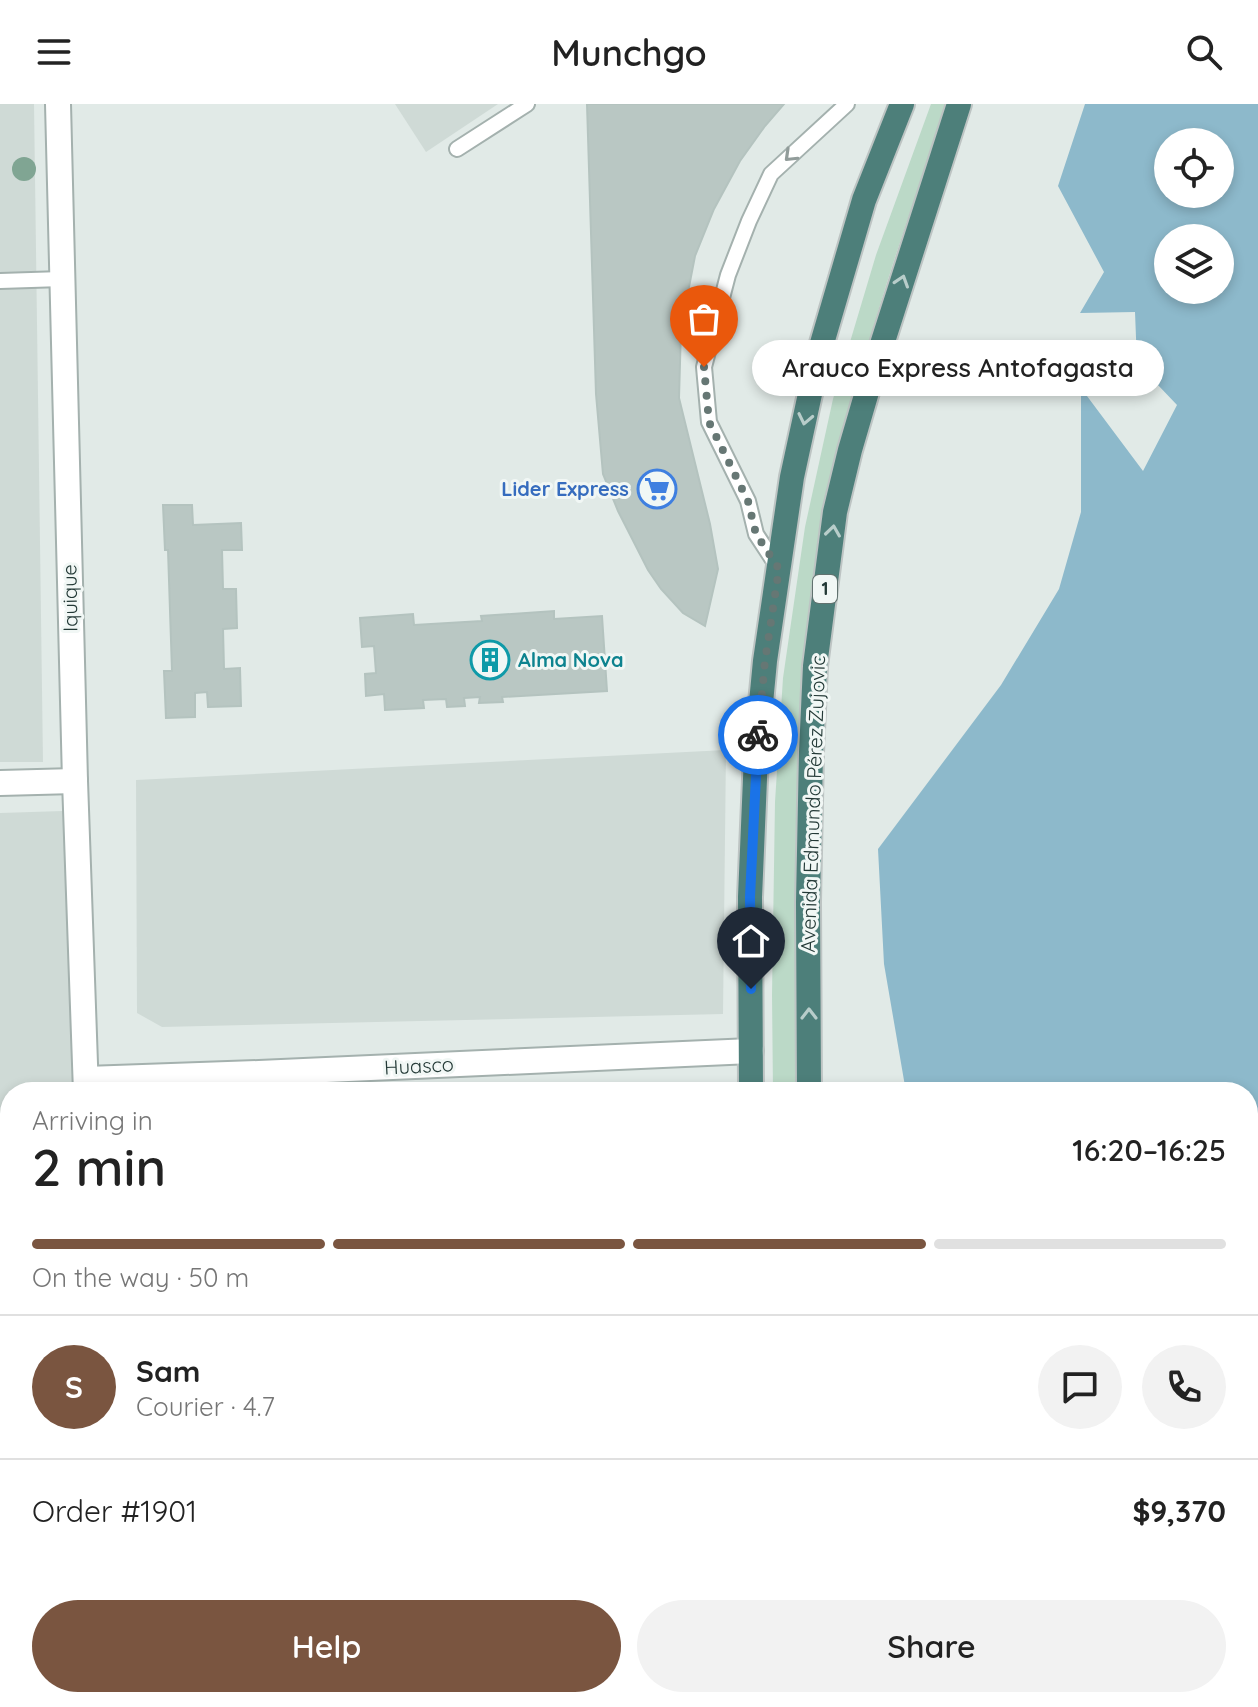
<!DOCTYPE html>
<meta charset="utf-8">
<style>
body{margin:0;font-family:Quicksand,sans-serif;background:#f2f2f2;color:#222;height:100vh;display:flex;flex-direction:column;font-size:30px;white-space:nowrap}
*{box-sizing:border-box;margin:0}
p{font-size:26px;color:#767676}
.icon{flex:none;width:44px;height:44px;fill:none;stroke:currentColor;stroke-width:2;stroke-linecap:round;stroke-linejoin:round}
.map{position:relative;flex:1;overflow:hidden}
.details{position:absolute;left:0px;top:978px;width:1258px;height:626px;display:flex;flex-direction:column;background:#fff;border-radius:32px 32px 0 0;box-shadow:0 4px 12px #0003}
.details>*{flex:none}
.buttons{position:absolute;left:1154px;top:24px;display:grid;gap:16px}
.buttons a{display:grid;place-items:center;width:80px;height:80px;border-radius:50%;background:#fff;box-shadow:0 4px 12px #0003;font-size:40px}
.pin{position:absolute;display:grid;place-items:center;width:68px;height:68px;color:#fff;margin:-82px -34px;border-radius:50% 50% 50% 0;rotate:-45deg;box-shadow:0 0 8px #0007}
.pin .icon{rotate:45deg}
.courier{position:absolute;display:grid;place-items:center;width:80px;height:80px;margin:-40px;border:6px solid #1a73e8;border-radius:50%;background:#fff;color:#222;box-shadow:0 2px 10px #0007}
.bubble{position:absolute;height:56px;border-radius:28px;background:#fff;box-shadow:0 4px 12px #0003;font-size:26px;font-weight:600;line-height:56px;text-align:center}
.headline em{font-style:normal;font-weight:600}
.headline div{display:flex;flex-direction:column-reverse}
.headline{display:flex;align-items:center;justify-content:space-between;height:136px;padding:0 32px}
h1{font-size:52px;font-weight:600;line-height:60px}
.bar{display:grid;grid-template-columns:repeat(4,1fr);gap:12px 8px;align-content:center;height:96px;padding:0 32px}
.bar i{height:10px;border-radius:6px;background:#e0e0e0}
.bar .on{background:#7a5540}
.bar p{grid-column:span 4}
.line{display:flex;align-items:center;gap:20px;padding:0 32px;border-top:2px solid #e0e0e0}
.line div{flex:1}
.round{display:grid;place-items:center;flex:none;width:84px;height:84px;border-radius:42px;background:#f2f2f2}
.action{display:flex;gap:16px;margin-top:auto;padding:16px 32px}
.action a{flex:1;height:92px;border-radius:48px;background:#7a5540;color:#fff;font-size:32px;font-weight:600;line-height:92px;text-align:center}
.action a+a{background:#f2f2f2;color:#222}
header{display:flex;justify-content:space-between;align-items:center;height:104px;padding:0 32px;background:#fff;font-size:36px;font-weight:600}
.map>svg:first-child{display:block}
</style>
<header><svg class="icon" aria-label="menu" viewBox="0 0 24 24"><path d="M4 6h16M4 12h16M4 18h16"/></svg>Munchgo<svg class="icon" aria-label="search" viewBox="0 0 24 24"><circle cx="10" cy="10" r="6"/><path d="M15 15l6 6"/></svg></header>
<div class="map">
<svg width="1258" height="1603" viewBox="0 0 1258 1603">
<rect width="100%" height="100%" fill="#e1eae7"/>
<g fill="#cfdad6">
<polygon points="0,0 34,0 43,658 0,658"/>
<polygon points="395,0 498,0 426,48"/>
<polygon points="726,646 723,910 162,923 137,909 136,676"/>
<polygon points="63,707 75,988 10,988 10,1057 0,1056 0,709"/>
<polygon points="0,1120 10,1121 10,1594 82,1594 82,1603 0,1603"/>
<polygon points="151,1594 693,1594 693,1603 152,1603"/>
</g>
<path fill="#bbd9c7" d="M931 0H949C903 123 862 247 834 375 827 406 818 438 814 469 791 642 794 815 797 988H773L772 891 775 698 783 574 805 423 833 295 876 151Z"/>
<path fill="#8db9cb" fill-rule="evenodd" d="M1085 0H1258V1603H1056L1054 1594H1248V988H906L884 860 878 745 1001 581 1059 485 1081 408V284L1143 367 1177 301 1137 259 1135 208 1080 209 1104 168 1058 82ZM1168 38H1220V90H1168ZM1168 134H1220V186H1168Z"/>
<g fill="#b9c7c3" stroke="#b4c3bf" stroke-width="2">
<polygon points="587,0 784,0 765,22 740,57 714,105 695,152 681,224 679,294 710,420 718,465 705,522 683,509 661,485 648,466 618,407 603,370 596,290"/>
<polygon points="163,401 192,401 193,421 241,419 242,446 222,446 223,485 236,485 237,524 223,525 224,565 240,564 241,602 208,603 207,588 195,589 195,613 166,614 164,567 172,567 168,446 165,446"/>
<polygon points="554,507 554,515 602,512 607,587 502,593 503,598 479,599 480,593 464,594 465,602 447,603 446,595 423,596 424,604 385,606 384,590 366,592 365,570 376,569 374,542 362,543 360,514 413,510 414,521 482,517 481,512"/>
<rect x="0" y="1138" width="10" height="115"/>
<polygon points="151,1594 283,1594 284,1603 152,1603"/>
<polygon points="557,1594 644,1594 644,1603 488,1603 488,1598 557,1597"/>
</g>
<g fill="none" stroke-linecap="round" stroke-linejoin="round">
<defs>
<g id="service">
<polyline points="457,45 527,0"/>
<polyline points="0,177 62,175"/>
<polyline points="779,465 756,430 748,397 709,318 704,263 728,171 749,117 771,70 847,0"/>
<polyline points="458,1594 458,1603"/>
<polyline points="716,1594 716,1603"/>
</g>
<g id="minor">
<polyline points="0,679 75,677"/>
<polyline points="86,975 259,969 751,947"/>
<polyline points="0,1091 10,1092"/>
</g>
<g id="tertiary">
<polyline points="58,0 75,677 86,988"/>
<polyline points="108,1594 108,1603"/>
</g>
<g id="trunk">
<polyline points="751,988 750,793 756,651 765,557 792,373 818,253 864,96 902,0"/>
<polyline points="809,988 808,798 811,648 815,562 835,408 850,346 869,281 959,0"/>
<polyline points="753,1594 754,1603"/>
<polyline points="811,1594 811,1603"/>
</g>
</defs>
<use href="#service" stroke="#a4b1ae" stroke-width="18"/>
<use href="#minor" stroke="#a4b1ae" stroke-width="28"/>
<use href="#tertiary" stroke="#a4b1ae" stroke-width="28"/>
<use href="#trunk" stroke="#bdc4c3" stroke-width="28"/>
<use href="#service" stroke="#fff" stroke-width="14"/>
<use href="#minor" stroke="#fff" stroke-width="24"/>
<use href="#tertiary" stroke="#fff" stroke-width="24"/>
<use href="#trunk" stroke="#4d7f7a" stroke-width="24"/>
</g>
<circle fill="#80a593" cx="24" cy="65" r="12"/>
<defs><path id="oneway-chevron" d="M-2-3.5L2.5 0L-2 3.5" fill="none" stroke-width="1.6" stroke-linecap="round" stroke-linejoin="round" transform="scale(2)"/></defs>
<use stroke="#919c9a" href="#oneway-chevron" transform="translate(790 52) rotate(136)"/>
<g stroke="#b8cdca">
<use href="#oneway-chevron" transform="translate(902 177) rotate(-72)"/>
<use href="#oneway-chevron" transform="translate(805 315) rotate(102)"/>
<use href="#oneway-chevron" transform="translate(833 427) rotate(-82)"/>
<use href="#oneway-chevron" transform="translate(809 910) rotate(-90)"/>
</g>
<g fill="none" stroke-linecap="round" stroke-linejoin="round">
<polyline stroke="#667774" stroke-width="8" stroke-dasharray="0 14.4" points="704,263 709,318 748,397 756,430 779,465 765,557 758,631"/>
<polyline stroke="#1a73e8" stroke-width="10" points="751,885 750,793 758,631"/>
</g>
<defs>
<symbol id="supermarket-ring" viewBox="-11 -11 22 22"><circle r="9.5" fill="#f1f7f5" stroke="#3f7fe0" stroke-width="1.5"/><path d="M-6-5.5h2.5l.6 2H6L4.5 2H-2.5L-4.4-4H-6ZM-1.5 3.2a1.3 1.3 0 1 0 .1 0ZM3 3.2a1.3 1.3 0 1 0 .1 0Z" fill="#3f7fe0"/></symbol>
<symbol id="building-ring" viewBox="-11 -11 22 22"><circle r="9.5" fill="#f1f7f5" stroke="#0f9aa8" stroke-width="1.5"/><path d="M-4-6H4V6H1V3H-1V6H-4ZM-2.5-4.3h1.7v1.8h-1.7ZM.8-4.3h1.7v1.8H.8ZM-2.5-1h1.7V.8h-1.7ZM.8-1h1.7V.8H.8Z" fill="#0f9aa8"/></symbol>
</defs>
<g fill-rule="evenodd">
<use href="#supermarket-ring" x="635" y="363" width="44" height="44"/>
<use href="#building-ring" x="468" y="534" width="44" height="44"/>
</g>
<g text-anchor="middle" stroke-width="6" stroke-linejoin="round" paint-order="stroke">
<rect fill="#f1f7f5" stroke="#61726f" stroke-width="2" x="813" y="471" width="24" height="28" rx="6"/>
<g font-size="18" font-weight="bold" fill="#233936">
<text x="825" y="491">1</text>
</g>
<g font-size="20" font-weight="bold" fill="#366cbe" stroke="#f1f7f5" text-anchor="end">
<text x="629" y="392">Lider Express</text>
</g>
<g font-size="20" fill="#233936" stroke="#f1f7f5">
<text transform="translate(70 494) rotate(-91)" y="7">Iquique</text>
<text transform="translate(813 700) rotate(-88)" y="7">Avenida Edmundo Pérez Zujovic</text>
<text transform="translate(419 962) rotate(-3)" y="7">Huasco</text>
</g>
<g font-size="20" font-weight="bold" fill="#0d838f" stroke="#f1f7f5" text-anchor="start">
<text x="518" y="563">Alma Nova</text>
</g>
</g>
</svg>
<div class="buttons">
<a><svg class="icon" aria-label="locate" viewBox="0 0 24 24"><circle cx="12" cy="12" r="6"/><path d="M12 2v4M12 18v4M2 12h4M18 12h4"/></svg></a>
<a><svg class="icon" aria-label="layers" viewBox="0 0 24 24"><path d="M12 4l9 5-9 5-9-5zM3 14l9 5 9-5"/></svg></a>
</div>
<div class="pin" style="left:704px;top:263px;background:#ea580c"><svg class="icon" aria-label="bag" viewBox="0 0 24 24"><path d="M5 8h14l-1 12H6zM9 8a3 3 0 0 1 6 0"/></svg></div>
<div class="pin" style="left:751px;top:885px;background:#1f2937"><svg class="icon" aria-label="home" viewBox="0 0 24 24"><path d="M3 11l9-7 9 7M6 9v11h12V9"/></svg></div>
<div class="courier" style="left:758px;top:631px"><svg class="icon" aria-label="bike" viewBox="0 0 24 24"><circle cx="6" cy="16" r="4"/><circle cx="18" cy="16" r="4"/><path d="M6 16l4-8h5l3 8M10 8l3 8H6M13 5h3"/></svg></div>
<div class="bubble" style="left:752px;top:236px;width:412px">Arauco Express Antofagasta</div>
<section class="details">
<div class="headline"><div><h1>2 min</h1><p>Arriving in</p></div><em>16:20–16:25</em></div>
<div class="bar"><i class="on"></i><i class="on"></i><i class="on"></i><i></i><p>On the way · 50 m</p></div>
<div class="line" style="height:144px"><b class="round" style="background:#7a5540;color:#fff">S</b><div><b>Sam</b><p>Courier · 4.7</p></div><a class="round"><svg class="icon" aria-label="chat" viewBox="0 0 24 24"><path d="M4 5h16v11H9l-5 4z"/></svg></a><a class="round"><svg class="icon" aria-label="phone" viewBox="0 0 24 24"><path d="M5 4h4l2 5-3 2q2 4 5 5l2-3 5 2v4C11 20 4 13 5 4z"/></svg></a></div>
<div class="line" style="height:104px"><div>Order #1901</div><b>$9,370</b></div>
<div class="action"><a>Help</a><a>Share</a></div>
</section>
</div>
